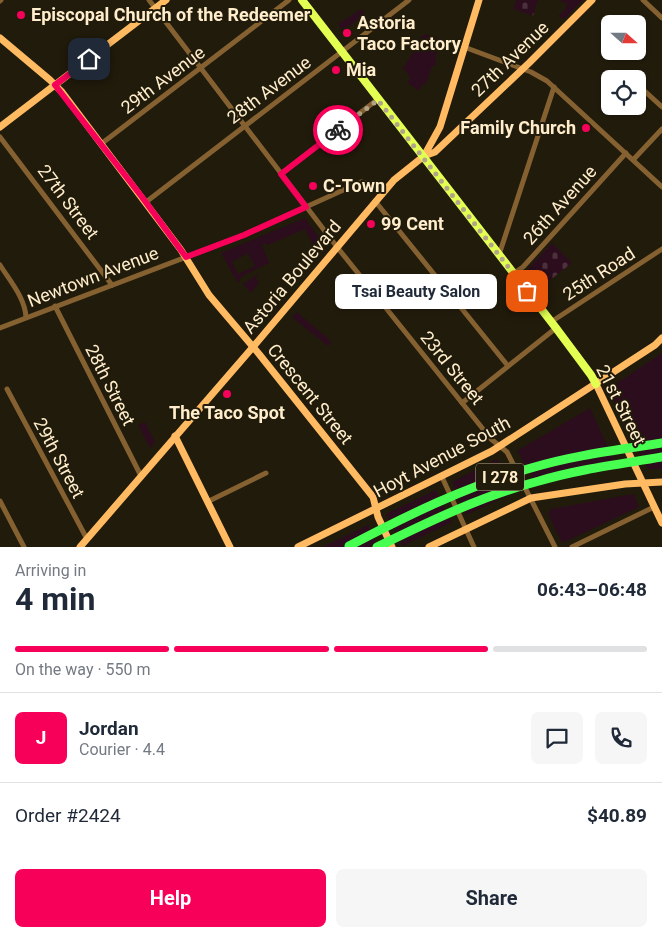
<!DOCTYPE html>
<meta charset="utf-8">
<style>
body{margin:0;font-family:Roboto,sans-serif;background:#f6f6f7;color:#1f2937;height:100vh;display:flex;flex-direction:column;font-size:19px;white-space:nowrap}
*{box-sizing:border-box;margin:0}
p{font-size:16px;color:#747a83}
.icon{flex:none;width:28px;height:28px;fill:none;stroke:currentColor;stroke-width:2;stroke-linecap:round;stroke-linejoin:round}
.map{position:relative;height:547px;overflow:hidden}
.side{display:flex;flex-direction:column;background:#fff;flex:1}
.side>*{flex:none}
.needle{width:32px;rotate:111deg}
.buttons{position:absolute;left:601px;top:15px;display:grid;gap:10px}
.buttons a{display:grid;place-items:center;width:45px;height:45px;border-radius:8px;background:#fff;box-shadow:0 1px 4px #0004;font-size:25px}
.pin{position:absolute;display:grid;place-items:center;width:42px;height:42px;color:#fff;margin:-21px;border-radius:10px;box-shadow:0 2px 8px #0006}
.courier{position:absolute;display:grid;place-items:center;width:50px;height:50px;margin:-25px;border:4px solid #f6005a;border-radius:50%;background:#fff;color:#222;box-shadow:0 1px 6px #0007}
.bubble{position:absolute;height:35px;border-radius:8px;background:#fff;box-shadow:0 1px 4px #0004;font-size:16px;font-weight:700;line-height:35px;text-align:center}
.headline em{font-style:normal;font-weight:700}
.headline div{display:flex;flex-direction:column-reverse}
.headline{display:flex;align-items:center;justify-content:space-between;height:85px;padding:0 15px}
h1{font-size:32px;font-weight:700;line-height:38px}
.bar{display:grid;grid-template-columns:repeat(4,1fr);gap:8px 5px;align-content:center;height:60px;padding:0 15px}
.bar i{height:6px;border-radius:4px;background:#e0e1e3}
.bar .active{background:#f6005a}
.bar p{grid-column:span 4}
.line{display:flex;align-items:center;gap:12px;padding:0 15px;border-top:1px solid #e0e1e3}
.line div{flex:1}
.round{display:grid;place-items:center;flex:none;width:52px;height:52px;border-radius:8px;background:#f6f6f7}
.cta{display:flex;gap:10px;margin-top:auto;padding:10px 15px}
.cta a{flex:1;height:58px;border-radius:8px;background:#f6005a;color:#fff;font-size:20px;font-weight:700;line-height:58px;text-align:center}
.cta a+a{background:#f6f6f7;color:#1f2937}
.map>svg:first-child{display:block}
</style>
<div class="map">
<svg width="662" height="547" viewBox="0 0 662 547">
<defs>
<pattern id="cemetery-stones" width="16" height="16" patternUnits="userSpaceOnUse" patternTransform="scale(1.25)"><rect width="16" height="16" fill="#2c0d1d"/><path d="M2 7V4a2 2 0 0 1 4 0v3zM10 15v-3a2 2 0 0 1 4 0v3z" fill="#4c313c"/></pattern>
</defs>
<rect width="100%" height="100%" fill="#211b0b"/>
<g fill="#2c0d1d" fill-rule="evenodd">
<polygon points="558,0 583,0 564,19 558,16 565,10 567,3"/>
<polygon points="362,9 365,14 343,31 338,24"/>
<polygon points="425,34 442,39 440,42 441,43 440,46 426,42 424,47 437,52 435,58 437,59 435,66 432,66 426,85 422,84 419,91 407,82 411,78 403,68 421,41 420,38"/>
<path d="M305 218 324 245 317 253 305 229 268 245 265 243 262 245 269 263 242 276 238 283 221 253ZM248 253 255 266 238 274 232 262Z"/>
<polygon points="257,275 258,276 256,278 258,282 261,280 251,293 243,284"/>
<polygon points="297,312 332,342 328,346 295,320 292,317"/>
<polygon points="662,353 662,469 648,469 608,389"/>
<polygon points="590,408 618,469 535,482 517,451"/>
<polygon points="145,422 155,442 150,448 138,425"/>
<polygon points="497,459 513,493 466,515 452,482"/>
<polygon points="436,490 452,522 402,546 386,514"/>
<polygon points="634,494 639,507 562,543 548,514 551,509"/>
<polygon points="368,525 379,547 323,547"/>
</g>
<g fill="url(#cemetery-stones)">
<polygon points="516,0 538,0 533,16 513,9"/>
<polygon points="552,243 572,263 541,287 528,269"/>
</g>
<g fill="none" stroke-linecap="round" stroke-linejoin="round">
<g stroke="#856131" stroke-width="5">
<polyline points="149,0 337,247 491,439 507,452 555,547"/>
<polyline points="643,0 662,18"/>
<polyline points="0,1 1,0"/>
<polyline points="464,47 531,72 547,81 662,187"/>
<polyline points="627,75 631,79"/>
<polyline points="638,85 662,107"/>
<polyline points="0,137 112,285"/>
<polyline points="101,144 289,0"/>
<polyline points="633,160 662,129"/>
<polyline points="281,174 378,99"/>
<polyline points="375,201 508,366"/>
<polyline points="146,202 409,0"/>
<polyline points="499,255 554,87"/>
<path d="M0 265C10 281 25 298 26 317"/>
<polyline points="514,273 523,267 626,153"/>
<polyline points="55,306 141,476"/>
<polyline points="551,322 662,249"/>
<polyline points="0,328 244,235 361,182 380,185 386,189"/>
<polyline points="7,389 87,539"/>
<polyline points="462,403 556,328"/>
<polyline points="442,477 474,547"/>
<polyline points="0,501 24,547"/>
<polyline points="207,502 266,473"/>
<polyline points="572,547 654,507"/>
</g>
<g stroke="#ffba62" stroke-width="7">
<polyline points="0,38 50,80 62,92 181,250 209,295 259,354 373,497 378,517 392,547"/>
<polyline points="0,127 166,0"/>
<polyline points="424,156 435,152 529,63 592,0"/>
<polyline points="596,384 662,523"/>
<polyline points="175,436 230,547"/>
<polyline points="80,547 253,347 394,180 424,156 440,127 479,0"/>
<polyline points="298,547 492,451 655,345 662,338"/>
<polyline points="429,547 531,498 625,484 662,482"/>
</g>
<polyline stroke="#e3ff52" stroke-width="8" points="302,0 556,328 591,375 596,384"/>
<g stroke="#46ff50" stroke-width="9">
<path d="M349 546C408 515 467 486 531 468 574 455 618 450 662 443"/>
<path d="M377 547C430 521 482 496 539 481 579 469 621 464 662 457"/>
</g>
</g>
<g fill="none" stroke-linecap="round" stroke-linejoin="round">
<polyline stroke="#b1a488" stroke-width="5" stroke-dasharray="0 9" points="338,130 378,100 527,291"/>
<polyline stroke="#f6005a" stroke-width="6" points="89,59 55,85 142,197 186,257 244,235 306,207 281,174 338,130"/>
</g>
<g fill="#f6005a" stroke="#211b0b" stroke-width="2">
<circle cx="21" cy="15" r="5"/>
<circle cx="347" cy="33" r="5"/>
<circle cx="336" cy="70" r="5"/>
<circle cx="586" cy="128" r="5"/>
<circle cx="313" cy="186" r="5"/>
<circle cx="371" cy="224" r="5"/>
<circle cx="227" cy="394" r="5"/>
</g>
<g text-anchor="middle" stroke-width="4" stroke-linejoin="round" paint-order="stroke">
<rect fill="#211b0b" stroke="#bcae91" stroke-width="1" x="476" y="463.5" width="48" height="27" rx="4"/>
<g font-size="16" font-weight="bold" fill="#ffedcb">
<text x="500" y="483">I 278</text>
</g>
<g font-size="18" font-weight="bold" fill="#ffedcb" stroke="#211b0b" text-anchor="start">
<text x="31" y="21">Episcopal Church of the Redeemer</text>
<text x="357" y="29">Astoria<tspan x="357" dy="21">Taco Factory</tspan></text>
<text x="346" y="76">Mia</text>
<text x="576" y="134" text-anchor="end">Family Church</text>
<text x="323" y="192">C-Town</text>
<text x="381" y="230">99 Cent</text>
<text x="227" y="419" text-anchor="middle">The Taco Spot</text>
</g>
<g font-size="18" fill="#ffedcb" stroke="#211b0b">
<text transform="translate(510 59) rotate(-44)" y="6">27th Avenue</text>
<text transform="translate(163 80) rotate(-37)" y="6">29th Avenue</text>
<text transform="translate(269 90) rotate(-37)" y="6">28th Avenue</text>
<text transform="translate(68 202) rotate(53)" y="6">27th Street</text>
<text transform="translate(560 205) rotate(-48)" y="6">26th Avenue</text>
<text transform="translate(599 274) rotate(-33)" y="6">25th Road</text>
<text transform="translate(93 277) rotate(-21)" y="6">Newtown Avenue</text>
<text transform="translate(292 277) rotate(-50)" y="6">Astoria Boulevard</text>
<text transform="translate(452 368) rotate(51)" y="6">23rd Street</text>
<text transform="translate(110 385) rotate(63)" y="6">28th Street</text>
<text transform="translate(310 394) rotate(51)" y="6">Crescent Street</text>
<text transform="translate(621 405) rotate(63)" y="6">21st Street</text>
<text transform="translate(442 457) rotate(-28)" y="6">Hoyt Avenue South</text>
<text transform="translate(59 458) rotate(62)" y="6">29th Street</text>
</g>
</g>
</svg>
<div class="buttons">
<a><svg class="needle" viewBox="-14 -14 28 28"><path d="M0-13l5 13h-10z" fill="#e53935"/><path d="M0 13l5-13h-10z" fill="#747a83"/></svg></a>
<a><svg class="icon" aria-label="locate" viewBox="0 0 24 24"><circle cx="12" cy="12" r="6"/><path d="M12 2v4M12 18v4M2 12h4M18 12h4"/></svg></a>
</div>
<div class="pin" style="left:527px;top:291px;background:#ea580c"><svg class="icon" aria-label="bag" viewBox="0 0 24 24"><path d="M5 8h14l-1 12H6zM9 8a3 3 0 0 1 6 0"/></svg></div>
<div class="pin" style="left:89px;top:59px;background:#1f2937"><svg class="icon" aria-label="home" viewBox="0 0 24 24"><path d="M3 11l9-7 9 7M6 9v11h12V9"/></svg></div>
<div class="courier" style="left:338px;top:130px"><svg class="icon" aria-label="bike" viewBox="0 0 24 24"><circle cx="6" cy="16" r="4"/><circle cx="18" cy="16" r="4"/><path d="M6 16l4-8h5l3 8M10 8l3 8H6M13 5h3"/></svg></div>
<div class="bubble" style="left:335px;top:274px;width:162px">Tsai Beauty Salon</div>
</div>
<section class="side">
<div class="headline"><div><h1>4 min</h1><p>Arriving in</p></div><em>06:43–06:48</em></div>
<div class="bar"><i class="active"></i><i class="active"></i><i class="active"></i><i></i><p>On the way · 550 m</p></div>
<div class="line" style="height:90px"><b class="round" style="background:#f6005a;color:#fff">J</b><div><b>Jordan</b><p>Courier · 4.4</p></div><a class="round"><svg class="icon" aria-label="chat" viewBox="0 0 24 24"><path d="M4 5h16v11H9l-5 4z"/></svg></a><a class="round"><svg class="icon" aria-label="phone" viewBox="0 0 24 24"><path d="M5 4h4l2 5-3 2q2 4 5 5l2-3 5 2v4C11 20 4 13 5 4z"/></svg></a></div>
<div class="line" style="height:65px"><div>Order #2424</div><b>$40.89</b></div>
<div class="cta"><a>Help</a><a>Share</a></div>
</section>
